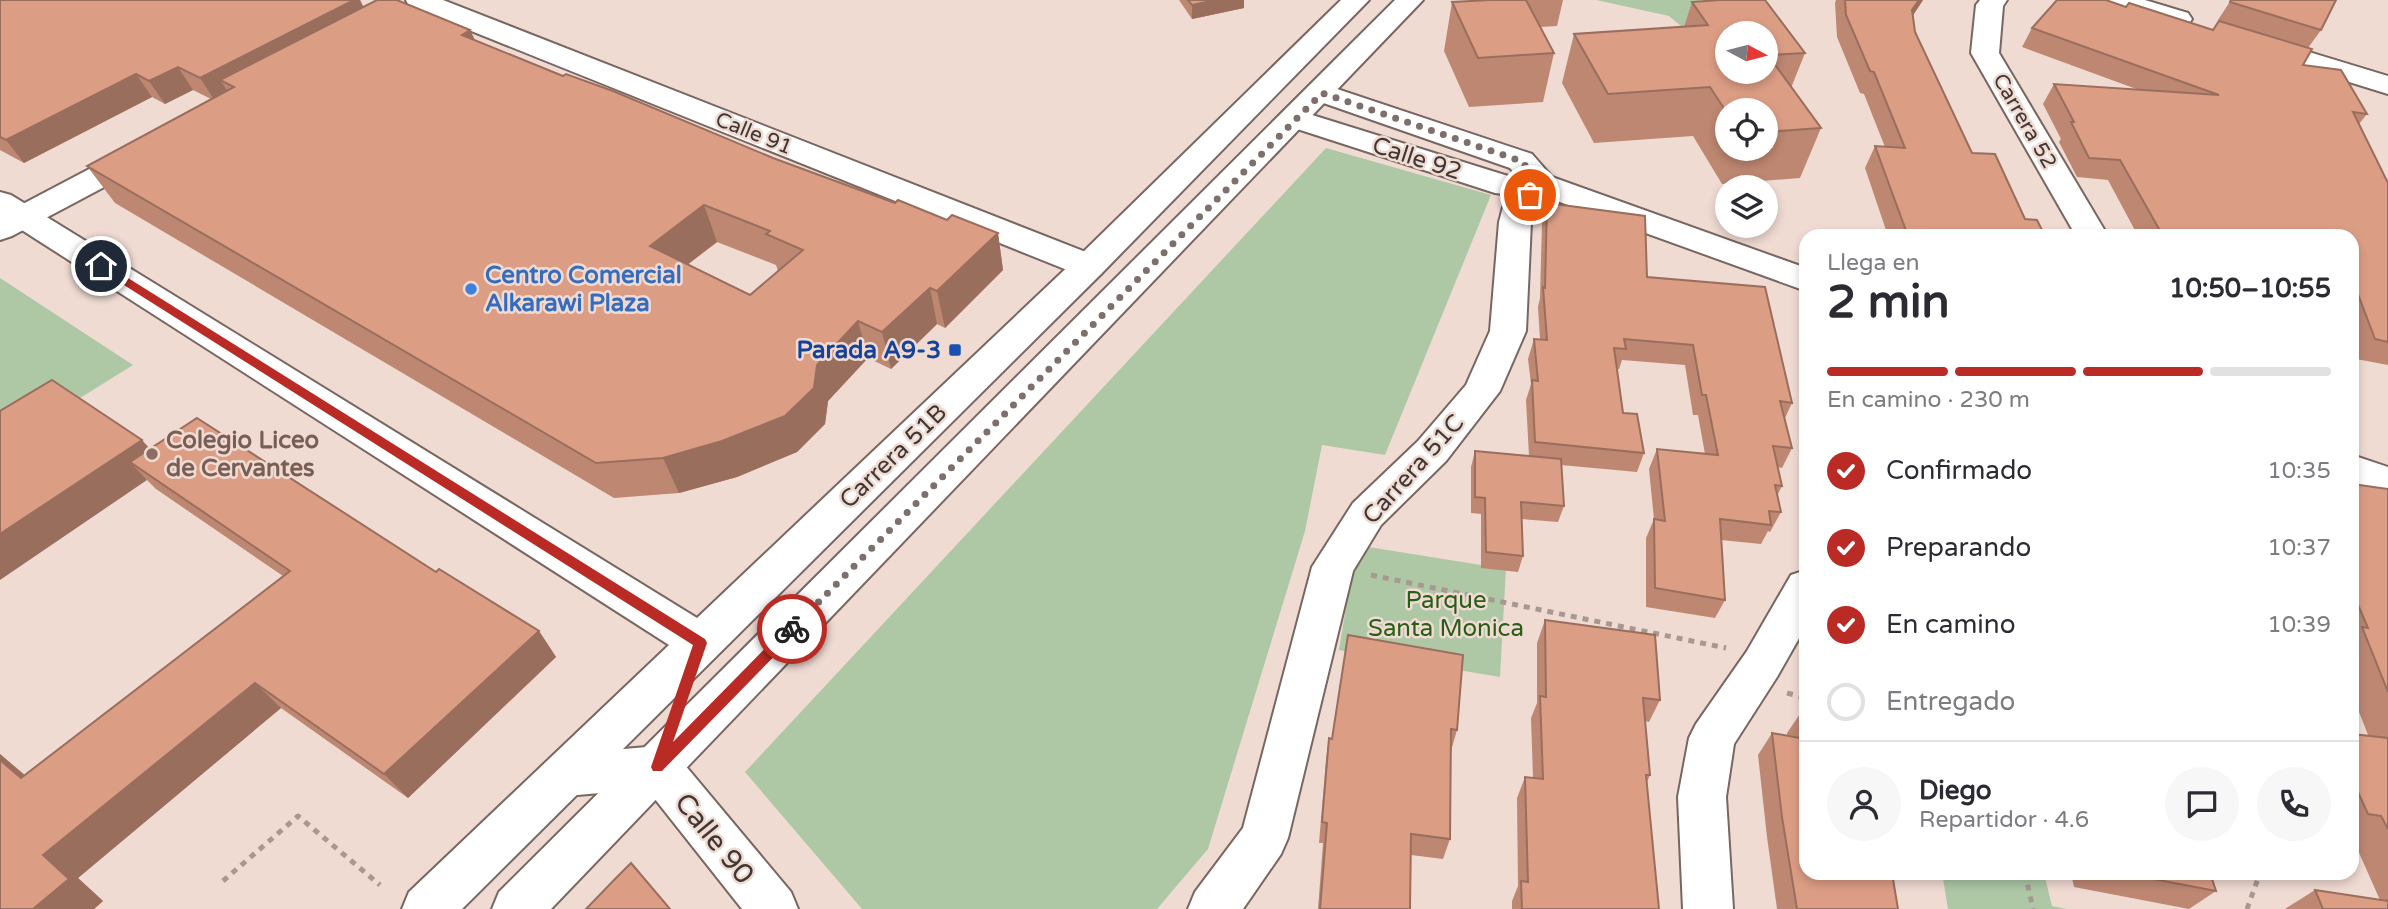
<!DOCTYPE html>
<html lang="es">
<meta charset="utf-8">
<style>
body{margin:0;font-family:"Varela Round",sans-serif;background:#f7f7f7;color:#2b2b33;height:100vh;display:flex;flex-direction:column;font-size:26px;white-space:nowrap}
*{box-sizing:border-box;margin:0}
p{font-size:23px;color:#7c7c81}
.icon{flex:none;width:38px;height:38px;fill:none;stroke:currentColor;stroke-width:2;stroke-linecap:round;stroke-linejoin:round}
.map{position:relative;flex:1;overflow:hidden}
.side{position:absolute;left:1799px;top:229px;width:560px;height:651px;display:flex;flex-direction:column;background:#fff;border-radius:21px;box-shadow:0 4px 10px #0003}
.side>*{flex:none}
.needle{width:46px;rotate:97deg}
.tools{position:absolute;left:1715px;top:21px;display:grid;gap:14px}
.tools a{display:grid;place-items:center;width:63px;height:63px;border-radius:50%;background:#fff;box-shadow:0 4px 10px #0003;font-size:35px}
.pin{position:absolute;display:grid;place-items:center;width:60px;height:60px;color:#fff;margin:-30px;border:4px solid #fff;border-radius:50%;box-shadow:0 2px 7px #0007}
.courier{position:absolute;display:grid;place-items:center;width:70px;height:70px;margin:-35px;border:5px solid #b92b24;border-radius:50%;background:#fff;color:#222;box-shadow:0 2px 9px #0007}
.head em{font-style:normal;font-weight:700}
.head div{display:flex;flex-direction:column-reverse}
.head{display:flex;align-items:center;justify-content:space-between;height:119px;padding:0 28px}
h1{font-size:46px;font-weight:700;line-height:52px}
.bar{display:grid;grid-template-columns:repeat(4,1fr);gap:10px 7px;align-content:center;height:84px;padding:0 28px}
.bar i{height:9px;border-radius:5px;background:#e1e1e2}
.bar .on{background:#b92b24}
.bar p{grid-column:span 4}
.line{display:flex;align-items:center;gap:18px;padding:0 28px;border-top:2px solid #e1e1e2}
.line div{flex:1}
.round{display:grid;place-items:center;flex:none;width:74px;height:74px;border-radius:37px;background:#f7f7f7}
ol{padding:0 28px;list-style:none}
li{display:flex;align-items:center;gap:21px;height:77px}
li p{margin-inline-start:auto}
li .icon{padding:7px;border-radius:50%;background:#b92b24;color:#fff;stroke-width:4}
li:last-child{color:#7c7c81}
li i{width:38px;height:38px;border:4px solid #e1e1e2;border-radius:50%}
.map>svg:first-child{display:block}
</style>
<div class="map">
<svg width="2388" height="909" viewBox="0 0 2388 909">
<rect width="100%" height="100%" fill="#f0dbd3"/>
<g fill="#aec8a6">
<polygon points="1596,0 1753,0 1758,16 1681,26 1669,16"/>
<polygon points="1326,148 1491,195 1385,455 1322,445 1305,531 1208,849 1157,909 862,909 745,772"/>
<polygon points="0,278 133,365 0,448"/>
<polygon points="1356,545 1506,569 1500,677 1339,650"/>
<polygon points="1942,873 2044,873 2052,906 2067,909 1948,909"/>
</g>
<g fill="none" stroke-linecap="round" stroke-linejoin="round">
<defs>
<g id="street">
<polygon points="406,0 443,0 1101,258 1106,266 1101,274 1089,277 1077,274 409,6"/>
<polygon points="1980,0 2007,0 2003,6 1999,53 2108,236 2076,236 1971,53 1976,5"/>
<polygon points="1322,84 1532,154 1552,177 1806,268 1806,291 1546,197 1534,210 1531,222 1526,331 1500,391 1446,461 1381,525 1353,571 1288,838 1281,854 1243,909 1188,909 1195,892 1243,828 1312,567 1353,503 1418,441 1466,385 1490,331 1499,222 1503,207 1512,195 1495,193 1285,125 1281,119 1285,113 1296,110 1508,176 1517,176 1510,168 1312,99 1307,93 1312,87"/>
<polygon points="144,144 155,146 159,153 155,160 12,236 0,240 0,216 133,146"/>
<polygon points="2352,455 2388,467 2388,498 2352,486"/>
<polygon points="1806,570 1806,626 1777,677 1734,744 1726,797 1733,909 1683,909 1678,797 1689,738 1696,724 1747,651 1791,575"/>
<polygon points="658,746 674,752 791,892 798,909 742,909 647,789 566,796 550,790 543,775 550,760 566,754"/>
</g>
<g id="secondary">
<polygon points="1341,0 1369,0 1101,274 462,909 402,909 409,892 669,645 0,216 0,192 11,195 697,618 1077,258"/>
<polygon points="1395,0 1423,0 551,909 492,909 499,892"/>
<polygon points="2104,0 2145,0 2188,13 2192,19 2188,25 2178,27 2107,6"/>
<polygon points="2256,36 2388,76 2388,94 2246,50 2242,44 2246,38"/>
</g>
</defs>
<use href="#street" stroke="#786660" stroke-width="4"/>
<use href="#secondary" stroke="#786660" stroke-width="4"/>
<g stroke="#a89892" stroke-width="5" stroke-dasharray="6 6" stroke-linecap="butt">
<polyline points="1371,575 1726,648"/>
<polyline points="1787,693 1806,698"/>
<polyline points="2025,873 2033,909"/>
<polyline points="223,881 298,816 380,885"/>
<polyline points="2247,909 2260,873"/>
</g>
<use href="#street" fill="#fff" fill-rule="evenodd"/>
<use href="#secondary" fill="#fff" fill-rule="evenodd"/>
</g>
<g fill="#bd8772" fill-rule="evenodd">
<path d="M0 0H360L363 7 470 30 475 40 563 76 773 158 895 203 947 220 998 233 1003 270 945 328 937 324 891 369 868 358 828 401 825 424 797 452 737 477 679 493 614 498 115 203 87 166 211 99 193 90 165 104 152 97 24 163 0 150ZM717 242 776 265 778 271 750 295 688 264Z"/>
<polygon points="1179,0 1244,0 1244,8 1192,19"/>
<polygon points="1473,0 1563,0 1557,26 1540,27 1554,53 1543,102 1469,107 1444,51 1452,2 1474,1"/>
<polygon points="1836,0 1923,0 1913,15 1915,32 1972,153 2025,219 2045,236 1888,236 1865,168 1875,146 1885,147 1864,94 1860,93 1837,37 1835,3"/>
<polygon points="2231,0 2321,30 2308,48 2303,65 2367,114 2359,124 2388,183 2388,365 2356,359 2352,347 2352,236 2138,236 2108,180 2077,177 2059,142 2061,139 2043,104 2054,84 2139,90 2022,47 2032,28 2126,7 2213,30 2276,38 2218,20"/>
<path d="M1692 2 1805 53 1791 88 1821 128 1800 178 1722 184 1693 136 1594 143 1562 83 1574 34 1684 27ZM1727 110H1766V149H1727Z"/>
<polygon points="1547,203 1647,277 1792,403 1785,418 1792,448 1782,468 1778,467 1782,486 1777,496 1781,512 1770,532 1768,531 1761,544 1721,540 1725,600 1715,618 1646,607 1646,538 1654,519 1649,469 1657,449 1705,454 1698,415 1693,415 1685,365 1622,360 1619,369 1617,369 1623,413 1644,453 1637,472 1561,465 1564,506 1558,522 1522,519 1523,556 1518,572 1481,568 1481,514 1471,513 1471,467 1475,451 1529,456 1526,400 1531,384 1528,359 1534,339 1540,339 1538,307 1540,298 1542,223"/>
<polygon points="0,411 150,449 436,572 539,631 556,657 408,798 281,708 78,878 103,901 94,909 0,909 0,754 25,775 283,576 156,489 147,480"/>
<polygon points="2352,484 2388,489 2388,909 2285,909 2315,890 2380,900 2352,837 2352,734 2368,735 2352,694"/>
<polygon points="1545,620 1660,700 1649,722 1645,721 1650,775 1647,782 1659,909 1512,909 1512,901 1518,886 1517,798 1525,777 1533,778 1531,718 1537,703 1537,643"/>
<polygon points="1348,635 1457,730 1451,751 1450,839 1443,859 1411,855 1410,909 1318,909 1323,843 1319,843 1326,760 1329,738 1332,738"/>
<polygon points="1802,711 1898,909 1777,909 1767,837 1758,755 1772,733 1787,735 1787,733"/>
<polygon points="2071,873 2210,873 2216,891 2189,909 2074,887"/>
</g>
<g fill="#9a6e5d">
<polygon points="354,0 360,0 370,20 234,87 220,80 229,93 215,101 200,78"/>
<polygon points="1216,0 1244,0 1244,8 1192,19 1192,5"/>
<polygon points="1919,0 1923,0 1902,32 1912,10"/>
<polygon points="470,30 487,66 462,35"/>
<polygon points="178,67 193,90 165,104 149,81"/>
<polygon points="136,74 152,97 24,163 6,140"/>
<polygon points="704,205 717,242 665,282 650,246"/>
<polygon points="998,233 1003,270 945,328 937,291"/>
<polygon points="930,288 937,324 891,369 882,332"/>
<polygon points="858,321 868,358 828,401 825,424 797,452 737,477 679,493 663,458 817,365"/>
<polygon points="142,440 166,467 130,462 147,480 0,580 0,534"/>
<polygon points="539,631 556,657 408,798 384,774"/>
<polygon points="255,683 281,708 78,878 103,901 94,909 33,909 43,855"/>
<polygon points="0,754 55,802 21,778 0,760"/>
</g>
<g fill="#dc9d85" stroke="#9a6e5d" stroke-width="2" fill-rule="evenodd">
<polygon points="0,0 354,0 200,78 178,67 149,81 136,74 6,140 0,137"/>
<path d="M377 0H397L470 30 462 35 563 76 566 74 613 91 773 158 895 203 898 200 947 220 952 215 998 233 937 291 930 288 882 332 858 321 817 365 814 388 785 416 722 441 663 458 596 463 87 166 234 87 220 80ZM704 205 770 231 766 234 803 250 750 295 650 246Z"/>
<polygon points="1188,0 1216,0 1192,5"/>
<polygon points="1490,0 1526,0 1554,53 1478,58 1452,2"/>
<path d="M1720 0H1765L1805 53 1768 55 1821 128 1766 132V110H1727V113L1710 87 1608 94 1574 34 1708 25 1692 2ZM1727 33H1766V72H1727Z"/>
<polygon points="1845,0 1919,0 1912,10 1915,32 1972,153 1995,154 2025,219 2037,220 2045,236 1908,236 1875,146 1905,148 1874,72 1870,71 1846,15"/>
<polygon points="2057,0 2106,0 2126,7 2129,3 2213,30 2219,21 2312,49 2303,65 2341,70 2367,114 2353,112 2388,183 2388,342 2375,339 2354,284 2352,284 2352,236 2163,236 2120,160 2089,158 2071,122 2074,122 2054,84 2219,95 2032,28"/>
<polygon points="2231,0 2336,0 2321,30 2230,2"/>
<polygon points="1547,203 1645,216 1647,277 1765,287 1792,403 1780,401 1792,448 1773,446 1782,486 1775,485 1781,512 1769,511 1771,525 1720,519 1725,600 1655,588 1654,519 1665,521 1657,449 1718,455 1706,395 1702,395 1693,345 1624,339 1626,349 1614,348 1623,413 1637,414 1644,453 1535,442 1532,380 1538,381 1534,339 1547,340 1543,287 1545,288"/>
<polygon points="52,380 142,440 0,534 0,411"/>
<polygon points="197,418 436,572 439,569 539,631 384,774 255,683 43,855 69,879 33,909 0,909 0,760 21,778 290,571 130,462"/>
<polygon points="1475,451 1561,459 1564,506 1521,502 1523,556 1486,552 1485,498 1475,497"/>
<polygon points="2352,484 2388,489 2388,692 2362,627 2368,628 2352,591"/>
<polygon points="1545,620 1655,635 1660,700 1643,698 1650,775 1646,775 1659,909 1522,909 1521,881 1528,882 1525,777 1543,779 1540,696 1546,697"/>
<polygon points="1348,635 1463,655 1457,730 1451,729 1450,839 1411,834 1410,909 1320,909 1327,823 1322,822 1329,738 1332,739"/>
<polygon points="1802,711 1806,711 1806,873 1892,873 1898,909 1797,909 1782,817 1772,733 1805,739"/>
<polygon points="2352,734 2388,738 2388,829 2381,816 2368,814 2352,779"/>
<polygon points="631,863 670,909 586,909 616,878"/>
<polygon points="2122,873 2210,873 2216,891"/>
<polygon points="2315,890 2388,901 2388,909 2323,909"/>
</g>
<polygon fill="#b92b24" points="97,263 104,263 705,639 707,643 673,742 788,625 797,625 797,633 662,771 653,771 651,767 693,645 97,268"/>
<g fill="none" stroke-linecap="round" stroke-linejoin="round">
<polyline stroke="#7d706c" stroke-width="7" stroke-dasharray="0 12.6" points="792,629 1322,93 1521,161 1541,184 1530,195"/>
</g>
<circle fill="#3f7fe0" stroke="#f0dbd3" stroke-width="2.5" cx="471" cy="289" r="7"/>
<rect fill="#1a4fb4" stroke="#f0dbd3" stroke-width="2.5" x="948" y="343" width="14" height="14" rx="3.5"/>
<circle fill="#8d6e63" stroke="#f0dbd3" stroke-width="2.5" cx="152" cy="454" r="7"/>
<g text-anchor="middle" stroke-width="5" stroke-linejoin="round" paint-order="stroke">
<g font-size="21" fill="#3f3734" stroke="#f0dbd3">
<text transform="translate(2025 121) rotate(60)" y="7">Carrera 52</text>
<text transform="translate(754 133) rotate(22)" y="7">Calle 91</text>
</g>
<g font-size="24" fill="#3f3734" stroke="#f0dbd3">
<text transform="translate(1417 158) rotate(18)" y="8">Calle 92</text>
<text transform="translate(893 456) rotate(-44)" y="8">Carrera 51B</text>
<text transform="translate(1413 469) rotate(-48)" y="8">Carrera 51C</text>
</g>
<g font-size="24" font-weight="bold" fill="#366cbe" stroke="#f0dbd3" text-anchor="start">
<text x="485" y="283">Centro Comercial<tspan x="485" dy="28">Alkarawi Plaza</tspan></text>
</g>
<g font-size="24" font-weight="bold" fill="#164399" stroke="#f0dbd3" text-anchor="end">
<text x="941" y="358">Parada A9-3</text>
</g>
<g font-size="24" font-weight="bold" fill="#785e54" stroke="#f0dbd3" text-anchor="start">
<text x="166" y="448">Colegio Liceo<tspan x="166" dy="28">de Cervantes</tspan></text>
</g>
<g font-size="24" fill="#295c17" stroke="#f0dbd3">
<text x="1446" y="608">Parque<tspan x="1446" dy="28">Santa Monica</tspan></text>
</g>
<g font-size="28" fill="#3f3734" stroke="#f0dbd3">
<text transform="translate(715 838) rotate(51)" y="10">Calle 90</text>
</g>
</g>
</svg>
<div class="tools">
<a><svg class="needle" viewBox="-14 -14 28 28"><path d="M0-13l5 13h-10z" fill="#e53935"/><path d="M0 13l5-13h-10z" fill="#7c7c81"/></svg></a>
<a><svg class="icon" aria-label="locate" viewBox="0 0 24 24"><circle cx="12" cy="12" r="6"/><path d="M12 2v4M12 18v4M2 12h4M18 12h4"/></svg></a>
<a><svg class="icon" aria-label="layers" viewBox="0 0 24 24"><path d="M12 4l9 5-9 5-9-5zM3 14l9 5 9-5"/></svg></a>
</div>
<div class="pin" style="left:1530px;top:195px;background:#ea580c"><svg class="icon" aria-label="bag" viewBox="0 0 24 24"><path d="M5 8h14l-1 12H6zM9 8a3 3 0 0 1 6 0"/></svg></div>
<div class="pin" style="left:101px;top:266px;background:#1f2937"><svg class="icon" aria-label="home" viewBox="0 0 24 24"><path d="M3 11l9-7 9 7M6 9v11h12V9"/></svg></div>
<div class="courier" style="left:792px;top:629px"><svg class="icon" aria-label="bike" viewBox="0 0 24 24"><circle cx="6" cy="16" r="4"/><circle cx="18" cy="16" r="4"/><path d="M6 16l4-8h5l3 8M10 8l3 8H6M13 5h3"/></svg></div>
<section class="side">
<div class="head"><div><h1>2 min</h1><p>Llega en</p></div><em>10:50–10:55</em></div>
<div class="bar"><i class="on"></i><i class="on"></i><i class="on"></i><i></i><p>En camino · 230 m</p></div>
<ol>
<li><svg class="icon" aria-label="check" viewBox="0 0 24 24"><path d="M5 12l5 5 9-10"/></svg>Confirmado<p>10:35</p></li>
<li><svg class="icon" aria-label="check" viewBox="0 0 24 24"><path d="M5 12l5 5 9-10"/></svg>Preparando<p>10:37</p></li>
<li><svg class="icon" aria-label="check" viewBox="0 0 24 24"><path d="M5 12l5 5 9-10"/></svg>En camino<p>10:39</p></li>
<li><i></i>Entregado</li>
</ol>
<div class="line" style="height:126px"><a class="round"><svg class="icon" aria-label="person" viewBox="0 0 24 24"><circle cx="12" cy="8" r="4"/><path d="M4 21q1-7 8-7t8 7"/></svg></a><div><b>Diego</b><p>Repartidor · 4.6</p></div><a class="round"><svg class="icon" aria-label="chat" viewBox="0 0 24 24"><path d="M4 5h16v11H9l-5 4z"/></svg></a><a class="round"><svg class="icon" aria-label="phone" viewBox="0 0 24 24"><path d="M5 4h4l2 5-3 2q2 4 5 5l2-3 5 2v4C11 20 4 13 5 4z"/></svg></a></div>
</section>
</div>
